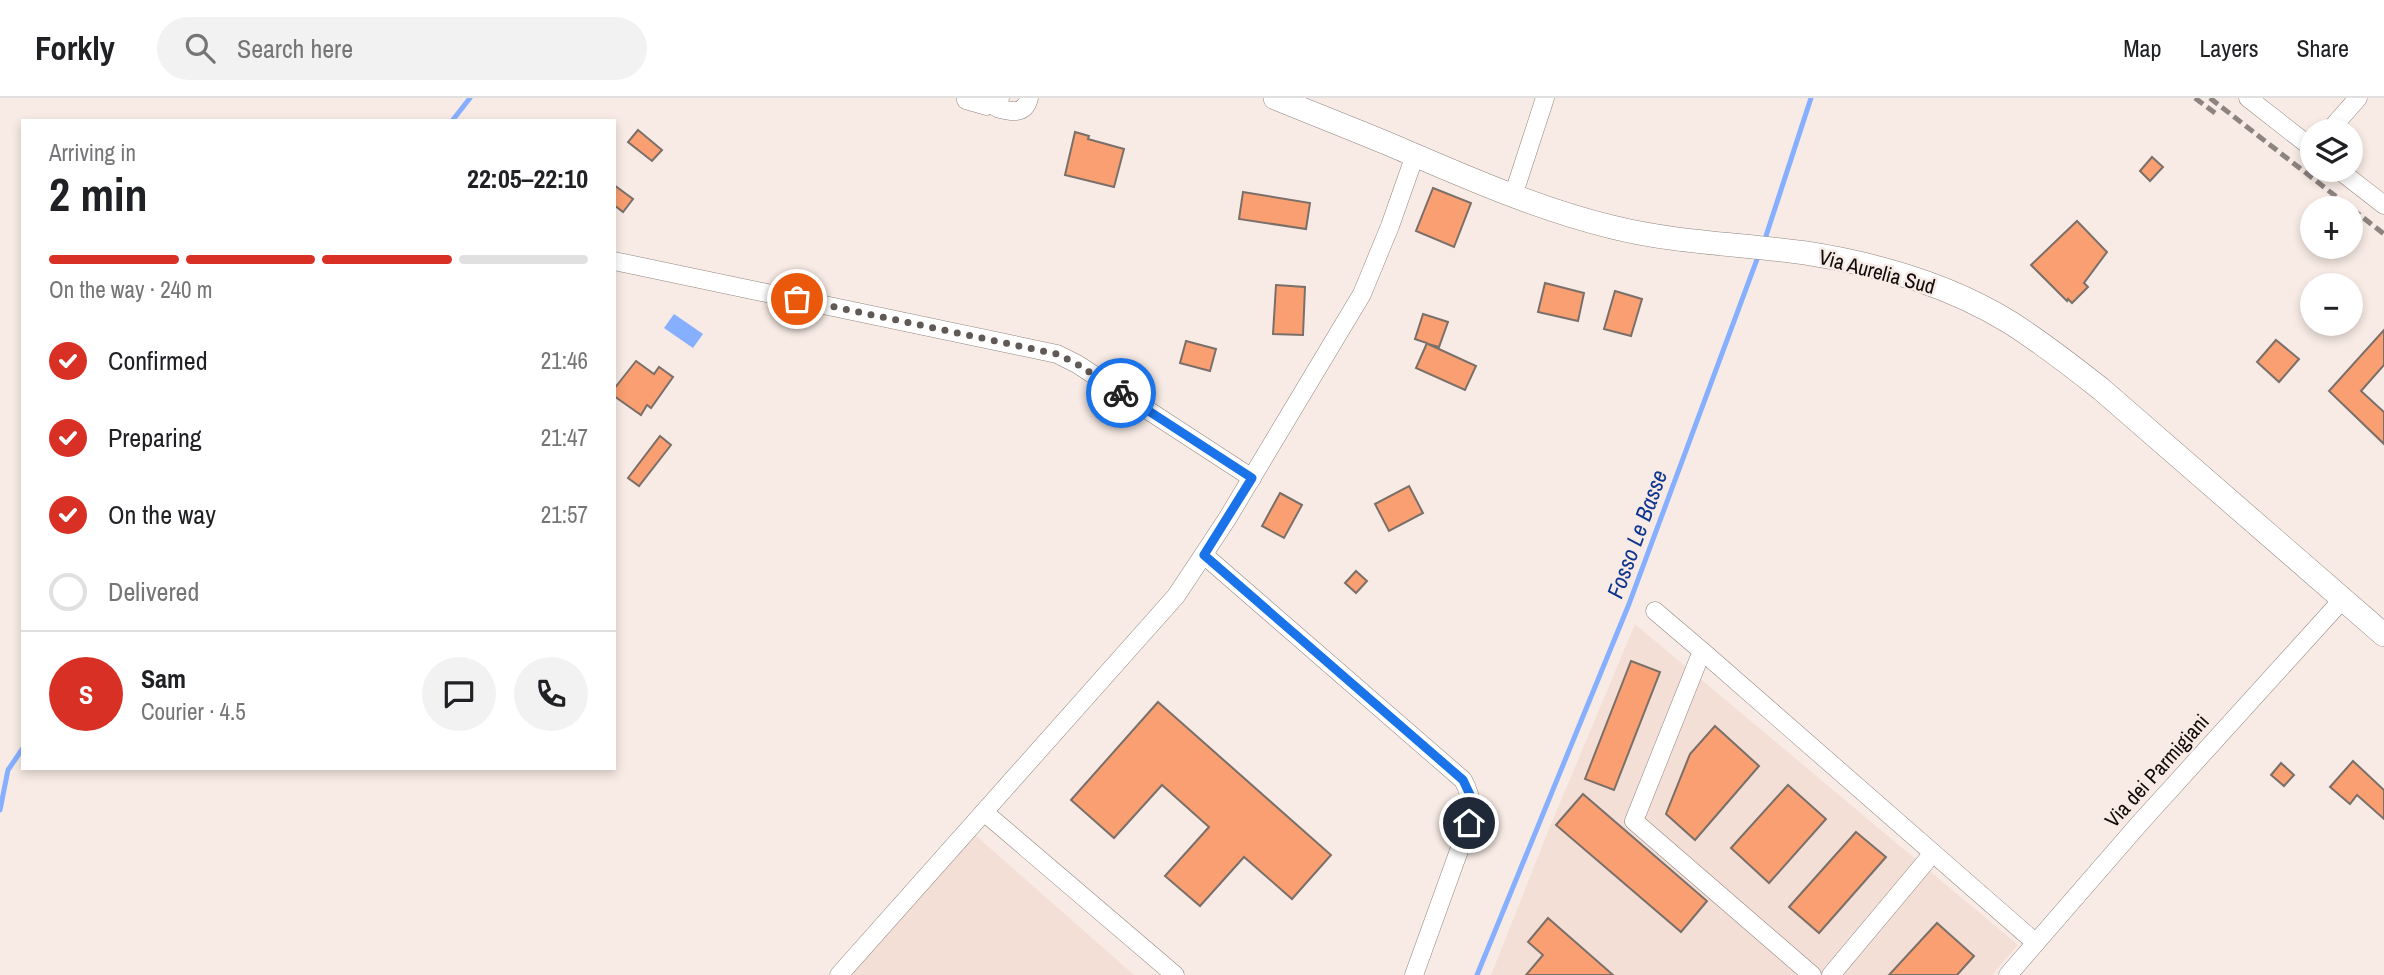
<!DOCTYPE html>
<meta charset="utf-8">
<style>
body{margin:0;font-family:"Archivo Narrow",sans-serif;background:#f2f2f2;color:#202124;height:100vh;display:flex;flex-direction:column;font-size:26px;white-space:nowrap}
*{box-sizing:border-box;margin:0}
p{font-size:23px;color:#757577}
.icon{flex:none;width:38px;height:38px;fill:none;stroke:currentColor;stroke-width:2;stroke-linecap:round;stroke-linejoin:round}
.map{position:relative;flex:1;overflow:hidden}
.sheet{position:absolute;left:21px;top:21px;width:595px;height:651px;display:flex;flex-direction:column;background:#fff;border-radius:0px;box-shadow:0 4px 10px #0003}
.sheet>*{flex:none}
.fabs{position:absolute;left:2300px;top:21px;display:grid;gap:14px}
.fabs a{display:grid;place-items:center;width:63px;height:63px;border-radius:50%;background:#fff;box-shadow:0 4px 10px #0003;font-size:35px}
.pin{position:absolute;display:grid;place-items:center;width:60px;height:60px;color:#fff;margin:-30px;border:4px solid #fff;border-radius:50%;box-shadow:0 2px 7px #0007}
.courier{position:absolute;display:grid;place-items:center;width:70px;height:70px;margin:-35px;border:5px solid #1a73e8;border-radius:50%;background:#fff;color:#222;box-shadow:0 2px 9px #0007}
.head em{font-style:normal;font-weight:800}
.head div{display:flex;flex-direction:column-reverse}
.head{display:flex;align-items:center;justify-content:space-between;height:119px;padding:0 28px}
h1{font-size:46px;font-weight:800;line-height:52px}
.bar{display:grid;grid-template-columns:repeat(4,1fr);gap:10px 7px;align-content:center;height:84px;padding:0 28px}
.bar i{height:9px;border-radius:5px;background:#e0e0e0}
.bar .on{background:#d93025}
.bar p{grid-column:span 4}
.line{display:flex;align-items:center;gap:18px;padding:0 28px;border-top:2px solid #e0e0e0}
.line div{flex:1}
.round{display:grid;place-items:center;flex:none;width:74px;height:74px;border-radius:37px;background:#f2f2f2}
ol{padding:0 28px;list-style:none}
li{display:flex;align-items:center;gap:21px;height:77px}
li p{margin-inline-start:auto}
li .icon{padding:7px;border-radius:50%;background:#d93025;color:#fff;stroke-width:4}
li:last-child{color:#757577}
li i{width:38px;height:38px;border:4px solid #e0e0e0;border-radius:50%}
header{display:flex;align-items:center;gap:42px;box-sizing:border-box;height:98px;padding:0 35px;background:#fff;border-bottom:2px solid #e0e0e0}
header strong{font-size:33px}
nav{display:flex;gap:38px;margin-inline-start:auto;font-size:24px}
.search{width:490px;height:63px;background:#f2f2f2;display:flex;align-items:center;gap:18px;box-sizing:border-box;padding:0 24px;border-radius:38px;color:#757577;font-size:26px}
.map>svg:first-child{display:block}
</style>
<header>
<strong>Forkly</strong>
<div class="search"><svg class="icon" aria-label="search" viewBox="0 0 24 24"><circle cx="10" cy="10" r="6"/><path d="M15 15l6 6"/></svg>Search here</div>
<nav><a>Map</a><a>Layers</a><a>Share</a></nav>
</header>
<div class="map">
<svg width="2384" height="877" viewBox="0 0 2384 877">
<rect width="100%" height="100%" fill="#f8ebe5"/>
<g fill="#f3dfd5">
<polygon points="1635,526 2018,847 1992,877 1491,877 1549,731"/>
<polygon points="973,735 1134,877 849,877"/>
</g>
<polygon fill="#86afff" points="674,216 703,236 693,250 664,230"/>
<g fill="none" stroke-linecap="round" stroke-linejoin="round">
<g stroke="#86afff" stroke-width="5">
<polyline points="452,23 470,0"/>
<polyline points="1764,144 1811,0"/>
<polyline points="0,712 8,672 23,650"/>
<polyline points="1477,877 1629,506 1759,156"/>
</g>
</g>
<g fill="#f99f71" stroke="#7a6f69" stroke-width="2">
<polygon points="638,32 662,52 652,63 628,44"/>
<polygon points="1075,34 1089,38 1088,41 1124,51 1114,89 1065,77"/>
<polygon points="2152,59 2163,69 2150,83 2140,73"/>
<polygon points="614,87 633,101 623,114 614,107"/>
<polygon points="1433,90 1471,105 1454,149 1416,133"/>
<polygon points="1243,94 1310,105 1306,131 1239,121"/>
<polygon points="2077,123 2107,154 2084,185 2088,189 2072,205 2068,201 2067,203 2031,167"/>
<polygon points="1545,185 1584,195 1578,223 1538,214"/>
<polygon points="1276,187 1305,189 1303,237 1273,236"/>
<polygon points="1615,193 1642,201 1631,238 1604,231"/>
<polygon points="1423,216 1448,224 1439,249 1428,246 1476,268 1465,292 1416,270 1427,245 1415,241"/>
<polygon points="2384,232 2384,267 2361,293 2384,314 2384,346 2329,293"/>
<polygon points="2276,242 2299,261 2279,284 2257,264"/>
<polygon points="1186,243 1216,251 1210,273 1180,265"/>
<polygon points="636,263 654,276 659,269 673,279 651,310 647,307 641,317 614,298 614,291"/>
<polygon points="660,338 671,347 639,388 628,380"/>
<polygon points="1409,388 1423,415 1389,433 1375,406"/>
<polygon points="1280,395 1302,407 1284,440 1262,428"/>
<polygon points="1356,473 1367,483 1356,495 1345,485"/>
<polygon points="1631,563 1660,574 1614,692 1585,681"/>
<polygon points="1158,604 1331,757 1292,801 1244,759 1200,808 1165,778 1209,729 1162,687 1114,740 1071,702"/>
<polygon points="1715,628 1759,668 1695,742 1666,716 1690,656"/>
<polygon points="2353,663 2384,692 2384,721 2357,697 2350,706 2330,689"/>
<polygon points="2281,665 2294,677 2284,688 2271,677"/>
<polygon points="1788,687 1826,721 1769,785 1731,750"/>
<polygon points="1583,696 1707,803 1681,834 1556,727"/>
<polygon points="1856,734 1886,759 1819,835 1789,809"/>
<polygon points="1548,820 1613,877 1526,877 1543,857 1528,844"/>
<polygon points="1937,825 1974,858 1957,877 1889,877"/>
</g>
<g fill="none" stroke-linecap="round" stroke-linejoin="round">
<defs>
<g id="minor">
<polyline points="967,0 966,2 987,8"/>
<path d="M1000 0 997 10C1011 14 1025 17 1029 0"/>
<polyline points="2248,0 2312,50"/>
<polyline points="2329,33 2358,0"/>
<polyline points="2339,72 2384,107"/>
<polyline points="1513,98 1545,0"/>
<polyline points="614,163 1057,256 1077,266 1252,380"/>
<path d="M1204 457 1463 682C1471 696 1473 709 1469 725L1414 877"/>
<polyline points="1655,513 1702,553"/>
<polyline points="984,714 1175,877"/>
<polyline points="839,877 1176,498 1227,421 1362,196 1390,128 1415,57"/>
<polyline points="1812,877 1634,723 1702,553 2036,845"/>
<polyline points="1831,877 1933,755"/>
<polyline points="2008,877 2139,726 2342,502"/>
</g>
<path id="major" d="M1275 0C1316 17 1358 33 1398 50 1468 80 1538 111 1612 129 1675 145 1742 146 1806 155 1877 166 1950 187 2011 225 2042 245 2072 268 2101 291L2384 537"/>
</defs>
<use href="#minor" stroke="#90857f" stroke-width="19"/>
<use href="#major" stroke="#90857f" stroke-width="24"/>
<use href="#minor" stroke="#fff" stroke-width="18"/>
<use href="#major" stroke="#fff" stroke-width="23"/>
<g stroke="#8d837f" stroke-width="5" stroke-dasharray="10 5" stroke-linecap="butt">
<polyline points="2195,0 2215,15"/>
<polyline points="2210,0 2384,136"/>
</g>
</g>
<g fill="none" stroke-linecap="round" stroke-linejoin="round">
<polyline stroke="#615956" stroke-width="7" stroke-dasharray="0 12.6" points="797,201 1057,256 1077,266 1121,295"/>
<polyline stroke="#1a73e8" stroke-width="9" points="1121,295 1252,380 1204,457 1463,682 1471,699 1469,725"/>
</g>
<g text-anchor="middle" stroke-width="5" stroke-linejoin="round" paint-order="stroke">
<g font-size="21" fill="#100b09" stroke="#f8ebe5">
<text transform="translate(1877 174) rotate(15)" y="7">Via Aurelia Sud</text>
<text transform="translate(2157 673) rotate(-48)" y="7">Via dei Parmigiani</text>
</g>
<g font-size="23" font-style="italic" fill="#0f368f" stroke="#f8ebe5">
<text transform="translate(1637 436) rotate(-70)" y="8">Fosso Le Basse</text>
</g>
</g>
</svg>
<div class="fabs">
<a><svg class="icon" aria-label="layers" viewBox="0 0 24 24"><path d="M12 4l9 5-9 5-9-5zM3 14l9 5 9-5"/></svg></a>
<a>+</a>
<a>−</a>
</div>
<div class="pin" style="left:797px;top:201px;background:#ea580c"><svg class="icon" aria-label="bag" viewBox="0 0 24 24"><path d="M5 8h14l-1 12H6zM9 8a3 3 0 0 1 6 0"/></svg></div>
<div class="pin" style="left:1469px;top:725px;background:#1f2937"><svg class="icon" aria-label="home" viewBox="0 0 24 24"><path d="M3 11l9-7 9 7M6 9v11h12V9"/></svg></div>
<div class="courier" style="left:1121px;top:295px"><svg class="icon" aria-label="bike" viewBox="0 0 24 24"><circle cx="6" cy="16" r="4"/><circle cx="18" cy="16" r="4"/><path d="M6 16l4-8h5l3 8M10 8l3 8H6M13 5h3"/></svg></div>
<section class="sheet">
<div class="head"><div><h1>2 min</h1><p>Arriving in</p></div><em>22:05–22:10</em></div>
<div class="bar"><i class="on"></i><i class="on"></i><i class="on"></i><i></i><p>On the way · 240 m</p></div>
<ol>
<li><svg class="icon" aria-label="check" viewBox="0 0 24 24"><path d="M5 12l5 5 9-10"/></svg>Confirmed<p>21:46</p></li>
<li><svg class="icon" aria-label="check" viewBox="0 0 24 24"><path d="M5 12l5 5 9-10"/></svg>Preparing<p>21:47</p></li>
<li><svg class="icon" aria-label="check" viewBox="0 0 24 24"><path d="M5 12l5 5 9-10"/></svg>On the way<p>21:57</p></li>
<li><i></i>Delivered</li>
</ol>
<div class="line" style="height:126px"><b class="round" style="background:#d93025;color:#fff">S</b><div><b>Sam</b><p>Courier · 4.5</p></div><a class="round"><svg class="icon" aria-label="chat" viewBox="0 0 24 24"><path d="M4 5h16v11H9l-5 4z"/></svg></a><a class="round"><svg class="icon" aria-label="phone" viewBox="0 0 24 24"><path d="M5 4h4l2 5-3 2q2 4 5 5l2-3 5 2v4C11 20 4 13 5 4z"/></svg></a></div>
</section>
</div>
